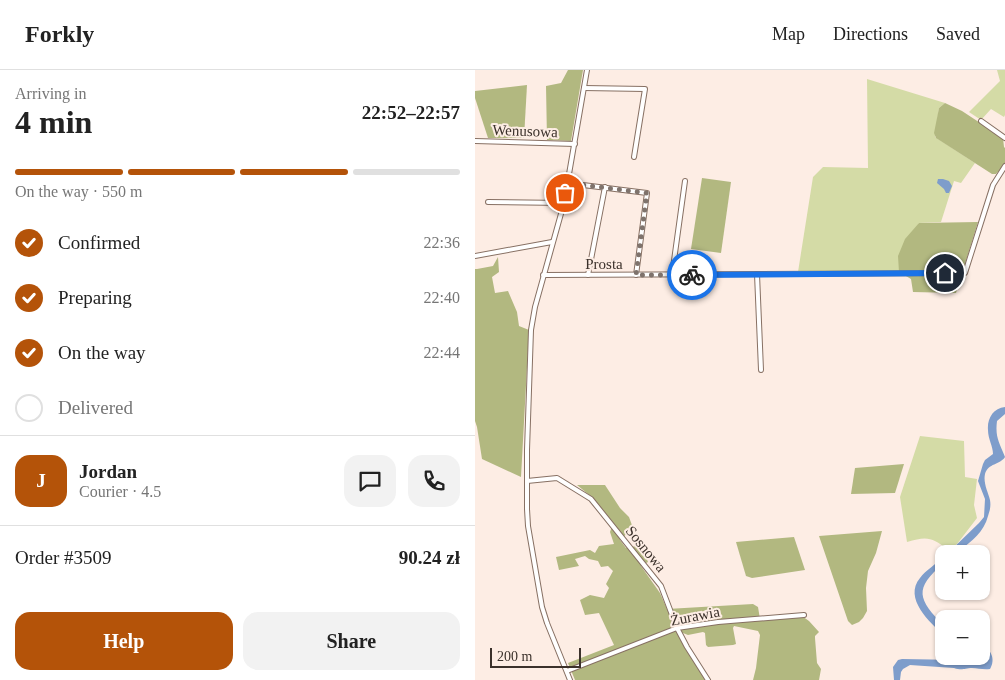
<!DOCTYPE html>
<meta charset="utf-8">
<style>
body{margin:0;font-family:"Times New Roman",serif;background:#f2f2f2;color:#222;height:100vh;display:flex;flex-direction:column;font-size:19px;white-space:nowrap}
*{box-sizing:border-box;margin:0}
p{font-size:16px;color:#767676}
.icon{flex:none;width:28px;height:28px;fill:none;stroke:currentColor;stroke-width:2;stroke-linecap:round;stroke-linejoin:round}
.map{position:relative;flex:1;overflow:hidden}
.details{display:flex;flex-direction:column;background:#fff;width:475px}
.details>*{flex:none}
.buttons{position:absolute;left:460px;top:475px;display:grid;gap:10px}
.buttons a{display:grid;place-items:center;width:55px;height:55px;border-radius:10px;background:#fff;box-shadow:0 1px 4px #0004;font-size:25px}
.scale{position:absolute;left:15px;bottom:12px;width:91px;box-sizing:border-box;padding-left:5px;border:2px solid #3b312b;border-top:0;font-size:14px;line-height:18px;white-space:nowrap;color:#3b312b;-webkit-text-stroke:4px #fdede4;paint-order:stroke}
.pin{position:absolute;display:grid;place-items:center;width:42px;height:42px;color:#fff;margin:-21px;border:2px solid #fff;border-radius:50%;box-shadow:0 1px 5px #0007}
.courier{position:absolute;display:grid;place-items:center;width:50px;height:50px;margin:-25px;border:4px solid #1a73e8;border-radius:50%;background:#fff;color:#222;box-shadow:0 1px 6px #0007}
.overview em{font-style:normal;font-weight:700}
.overview div{display:flex;flex-direction:column-reverse}
.overview{display:flex;align-items:center;justify-content:space-between;height:85px;padding:0 15px}
h1{font-size:32px;font-weight:700;line-height:38px}
.bar{display:grid;grid-template-columns:repeat(4,1fr);gap:8px 5px;align-content:center;height:60px;padding:0 15px}
.bar i{height:6px;border-radius:4px;background:#e0e0e0}
.bar .selected{background:#b45309}
.bar p{grid-column:span 4}
.line{display:flex;align-items:center;gap:12px;padding:0 15px;border-top:1px solid #e0e0e0}
.line div{flex:1}
.round{display:grid;place-items:center;flex:none;width:52px;height:52px;border-radius:15px;background:#f2f2f2}
ol{padding:0 15px;list-style:none}
li{display:flex;align-items:center;gap:15px;height:55px}
li p{margin-inline-start:auto}
li .icon{padding:5px;border-radius:50%;background:#b45309;color:#fff;stroke-width:4}
li:last-child{color:#767676}
li i{width:28px;height:28px;border:2px solid #e0e0e0;border-radius:50%}
.primary-button{display:flex;gap:10px;margin-top:auto;padding:10px 15px}
.primary-button a{flex:1;height:58px;border-radius:15px;background:#b45309;color:#fff;font-size:20px;font-weight:700;line-height:58px;text-align:center}
.primary-button a+a{background:#f2f2f2;color:#222}
header{display:flex;align-items:center;gap:30px;box-sizing:border-box;height:70px;padding:0 25px;background:#fff;border-bottom:1px solid #e0e0e0}
header strong{font-size:24px}
nav{display:flex;gap:28px;margin-inline-start:auto;font-size:18px}
main{display:flex;flex:1;min-height:0}
.map>svg:first-child{display:block}
</style>
<header>
<strong>Forkly</strong>
<nav><a>Map</a><a>Directions</a><a>Saved</a></nav>
</header>
<main>
<section class="details">
<div class="overview"><div><h1>4 min</h1><p>Arriving in</p></div><em>22:52–22:57</em></div>
<div class="bar"><i class="selected"></i><i class="selected"></i><i class="selected"></i><i></i><p>On the way · 550 m</p></div>
<ol>
<li><svg class="icon" aria-label="check" viewBox="0 0 24 24"><path d="M5 12l5 5 9-10"/></svg>Confirmed<p>22:36</p></li>
<li><svg class="icon" aria-label="check" viewBox="0 0 24 24"><path d="M5 12l5 5 9-10"/></svg>Preparing<p>22:40</p></li>
<li><svg class="icon" aria-label="check" viewBox="0 0 24 24"><path d="M5 12l5 5 9-10"/></svg>On the way<p>22:44</p></li>
<li><i></i>Delivered</li>
</ol>
<div class="line" style="height:90px"><b class="round" style="background:#b45309;color:#fff">J</b><div><b>Jordan</b><p>Courier · 4.5</p></div><a class="round"><svg class="icon" aria-label="chat" viewBox="0 0 24 24"><path d="M4 5h16v11H9l-5 4z"/></svg></a><a class="round"><svg class="icon" aria-label="phone" viewBox="0 0 24 24"><path d="M5 4h4l2 5-3 2q2 4 5 5l2-3 5 2v4C11 20 4 13 5 4z"/></svg></a></div>
<div class="line" style="height:65px"><div>Order #3509</div><b>90.24 zł</b></div>
<div class="primary-button"><a>Help</a><a>Share</a></div>
</section>
<div class="map">
<svg width="530" height="610" viewBox="0 0 530 610">
<rect width="100%" height="100%" fill="#fdede4"/>
<g fill="#d4dba6">
<polygon points="522,0 530,0 530,45 529,47 516,39 506,50 494,42 525,11"/>
<polygon points="392,9 470,33 464,38 460,67 500,93 486,113 479,111 466,152 444,153 424,202 323,202 338,107 348,97 393,98"/>
<path d="M445 366 489 371 490 407 502 409 499 435 502 448 482 474 473 480C457 467 452 466 432 472L425 427Z"/>
</g>
<g fill="#b2b880">
<polygon points="93,0 108,0 96,71 72,70 71,16 86,13"/>
<polygon points="52,15 49,68 13,68 0,28 0,21"/>
<polygon points="470,33 487,41 528,68 529,77 530,78 530,94 521,104 517,104 461,68 459,63 464,38"/>
<polygon points="227,108 256,112 246,183 216,179"/>
<polygon points="503,152 481,223 438,222 436,209 424,202 423,186 430,169 444,153"/>
<polygon points="23,187 24,202 17,207 20,223 33,221 42,242 44,256 54,260 46,407 7,389 2,357 0,351 0,199 2,199 18,196"/>
<polygon points="429,394 420,423 376,424 380,398"/>
<polygon points="102,415 130,415 145,438 154,447 158,458 145,470 151,478 166,475 173,492 166,496 185,523 192,539 278,534 283,537 285,549 327,546 334,551 344,562 340,566 340,568 342,593 346,599 344,610 278,610 281,598 285,565 283,561 259,556 258,558 261,574 258,575 233,577 231,575 230,563 228,562 213,565 200,560 230,610 100,610 93,593 139,575 124,543 110,545 105,530 115,525 129,528 134,518 131,514 138,501 133,496 126,497 123,491 114,489 110,486 100,489 104,496 84,500 81,487 115,480 120,483 124,476 139,474 135,462 138,453 119,429"/>
<polygon points="407,461 401,483 393,501 391,518 392,541 388,548 384,552 377,555 373,551 344,466"/>
<polygon points="319,467 330,500 277,508 271,506 261,472"/>
</g>
<g fill="#7e9dcb">
<polygon points="463,109 468,109 474,111 477,116 474,123 471,123 469,119 462,113"/>
<path d="M530 337V344L522 351C520 367 524 372 530 387 525 395 513 393 510 404 508 413 513 422 515 430 516 436 515 440 513 446 509 462 497 471 484 481L481 484H472L504 453 509 447 510 429 503 411 508 394 510 390 518 384C518 376 513 369 513 360 512 349 518 338 530 337Z"/>
<path d="M469 487V493C438 519 443 529 469 556V565C455 553 428 528 445 508 451 500 461 494 469 487Z"/>
<path d="M506 574C516 579 521 589 515 599 508 600 503 598 497 598 489 598 488 601 479 598L435 595 428 599 426 602 425 610H419L418 597 423 590 427 589 485 590 504 593H508L512 588 506 581Z"/>
</g>
<g fill="none" stroke-linecap="round" stroke-linejoin="round">
<defs>
<g id="minor">
<polyline points="109,18 170,19 159,87"/>
<polyline points="506,51 530,68"/>
<polyline points="0,71 100,74"/>
<polyline points="92,113 172,123 161,205"/>
<polyline points="13,132 89,133"/>
<polyline points="0,186 77,172"/>
<polyline points="282,204 286,300"/>
<polyline points="68,205 490,203 518,115 530,96"/>
<polyline points="113,205 130,117"/>
<polyline points="197,205 210,111"/>
<polyline points="52,411 82,408 116,429 186,516 202,558 212,577 233,610"/>
<polyline points="92,601 202,558 243,552 329,545"/>
<polyline points="95,610 72,553 67,537 53,456 52,439 52,380 56,260 60,237 89,133 112,0"/>
</g>
</defs>
<use href="#minor" stroke="#877063" stroke-width="6"/>
<use href="#minor" stroke="#fff" stroke-width="4"/>
</g>
<g fill="none" stroke-linecap="round" stroke-linejoin="round">
<polyline stroke="#7f736c" stroke-width="5" stroke-dasharray="0 9" points="90,123 92,113 172,123 161,205 217,205"/>
<polyline stroke="#1a73e8" stroke-width="6" points="217,205 470,203"/>
</g>
<g text-anchor="middle" stroke-width="4" stroke-linejoin="round" paint-order="stroke">
<g font-size="15" fill="#3b312b" stroke="#fdede4">
<text transform="translate(50 61) rotate(2)" y="5">Wenusowa</text>
<text x="129" y="199">Prosta</text>
<text transform="translate(171 479) rotate(51)" y="5">Sosnowa</text>
<text transform="translate(220 546) rotate(-11)" y="5">Żurawia</text>
</g>
</g>
</svg>
<div class="buttons">
<a>+</a>
<a>−</a>
</div>
<div class="scale">200 m</div>
<div class="pin" style="left:90px;top:123px;background:#ea580c"><svg class="icon" aria-label="bag" viewBox="0 0 24 24"><path d="M5 8h14l-1 12H6zM9 8a3 3 0 0 1 6 0"/></svg></div>
<div class="pin" style="left:470px;top:203px;background:#1f2937"><svg class="icon" aria-label="home" viewBox="0 0 24 24"><path d="M3 11l9-7 9 7M6 9v11h12V9"/></svg></div>
<div class="courier" style="left:217px;top:205px"><svg class="icon" aria-label="bike" viewBox="0 0 24 24"><circle cx="6" cy="16" r="4"/><circle cx="18" cy="16" r="4"/><path d="M6 16l4-8h5l3 8M10 8l3 8H6M13 5h3"/></svg></div>
</div>
</main>
